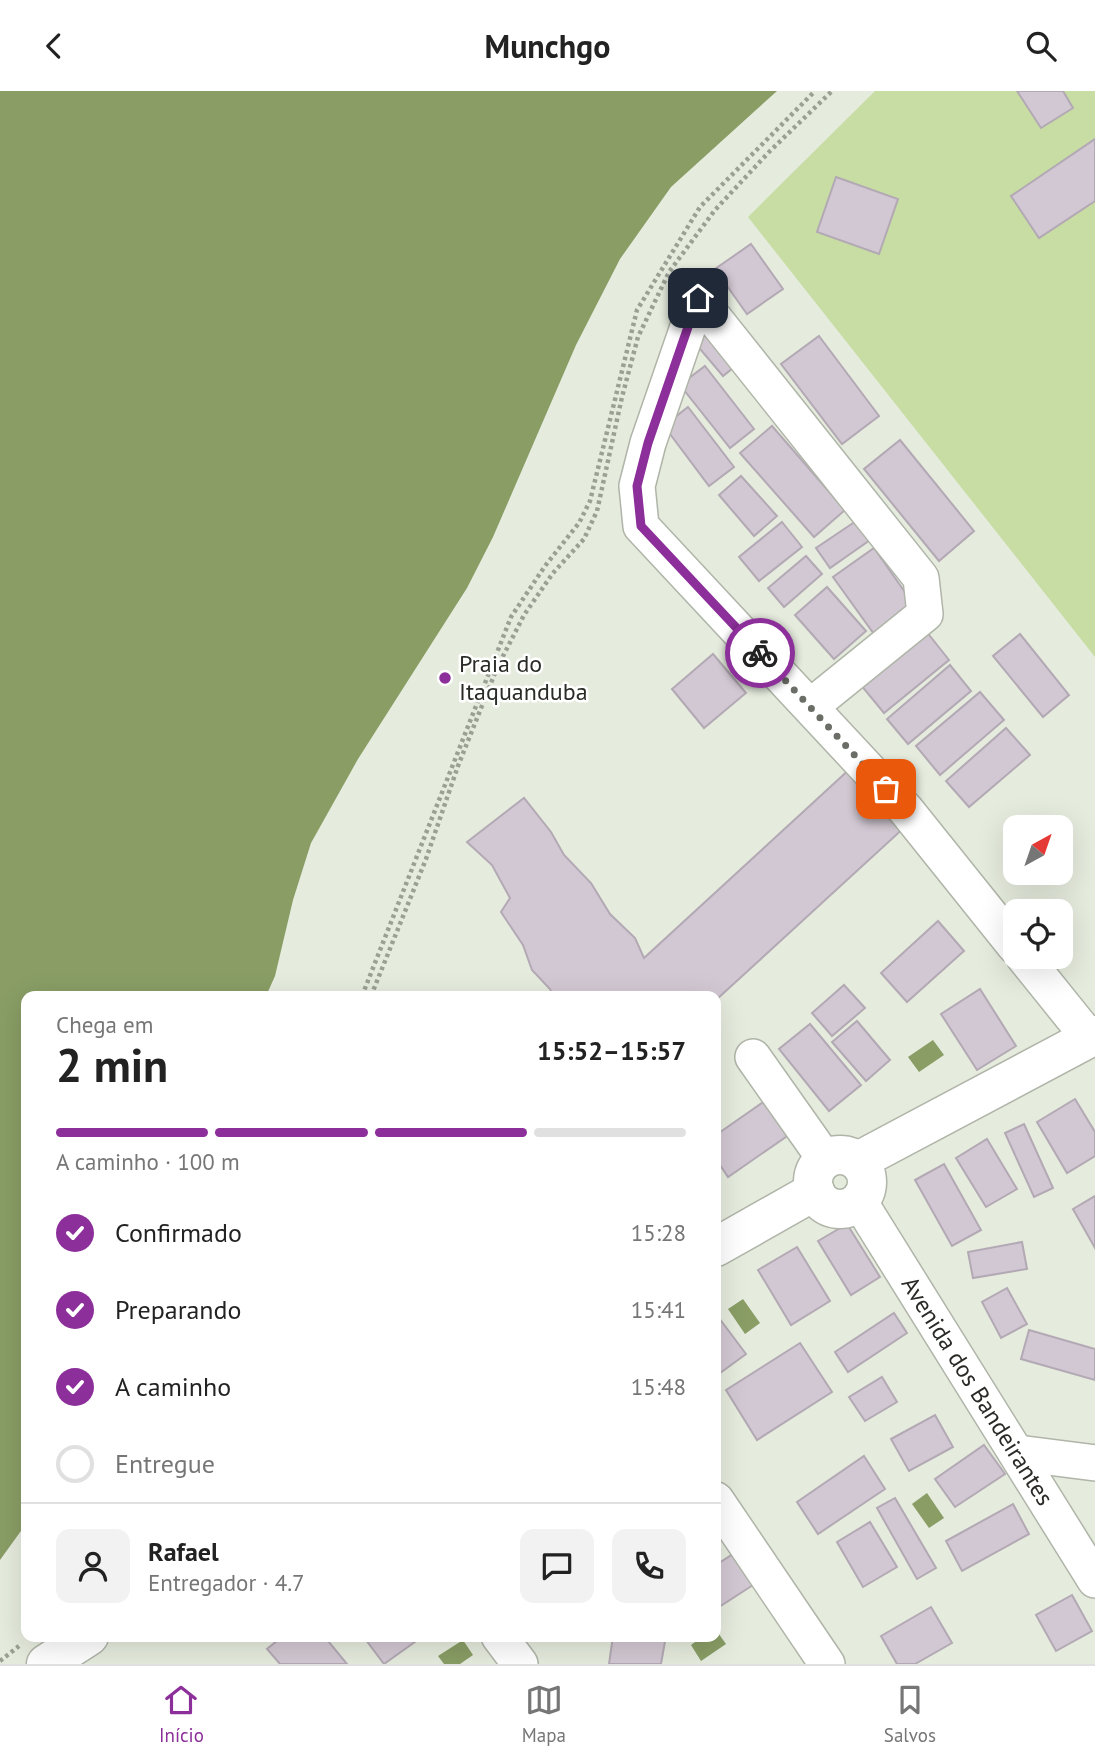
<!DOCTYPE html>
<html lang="pt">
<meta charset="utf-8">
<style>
body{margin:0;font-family:"PT Sans",sans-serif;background:#f2f2f2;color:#222;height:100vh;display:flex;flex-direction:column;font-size:26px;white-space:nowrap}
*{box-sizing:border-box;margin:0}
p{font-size:23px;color:#767676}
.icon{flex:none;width:38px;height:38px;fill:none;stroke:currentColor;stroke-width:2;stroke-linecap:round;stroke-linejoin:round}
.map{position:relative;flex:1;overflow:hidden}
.sheet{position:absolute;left:21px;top:900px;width:700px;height:651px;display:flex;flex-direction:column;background:#fff;border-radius:14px;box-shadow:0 7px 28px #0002}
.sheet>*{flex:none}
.needle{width:46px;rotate:40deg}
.tools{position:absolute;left:1003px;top:724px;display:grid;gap:14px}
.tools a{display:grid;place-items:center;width:70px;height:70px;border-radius:14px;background:#fff;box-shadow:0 7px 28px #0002;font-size:35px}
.pin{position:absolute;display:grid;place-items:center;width:60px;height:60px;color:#fff;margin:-30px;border-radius:14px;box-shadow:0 4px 10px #0006}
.courier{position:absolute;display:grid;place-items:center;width:70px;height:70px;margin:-35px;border:5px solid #8c2f9a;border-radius:50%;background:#fff;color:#222;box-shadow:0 2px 9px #0007}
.overview em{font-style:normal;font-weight:700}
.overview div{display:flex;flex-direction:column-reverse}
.overview{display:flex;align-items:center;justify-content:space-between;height:119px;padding:0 35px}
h1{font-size:46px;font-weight:700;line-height:52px}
.bar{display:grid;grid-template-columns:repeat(4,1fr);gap:10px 7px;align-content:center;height:84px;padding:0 35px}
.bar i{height:9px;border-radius:5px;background:#e0e0e0}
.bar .active{background:#8c2f9a}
.bar p{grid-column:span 4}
.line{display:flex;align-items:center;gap:18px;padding:0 35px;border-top:2px solid #e0e0e0}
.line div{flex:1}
.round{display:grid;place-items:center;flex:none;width:74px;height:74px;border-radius:14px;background:#f2f2f2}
ol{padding:0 35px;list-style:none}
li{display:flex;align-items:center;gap:21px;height:77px}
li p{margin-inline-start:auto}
li .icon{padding:7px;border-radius:50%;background:#8c2f9a;color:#fff;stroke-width:4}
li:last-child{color:#767676}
li i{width:38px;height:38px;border:4px solid #e0e0e0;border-radius:50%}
header{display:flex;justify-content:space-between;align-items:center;height:91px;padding:0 35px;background:#fff;font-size:32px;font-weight:700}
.tab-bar{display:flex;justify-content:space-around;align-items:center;height:98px;border-top:2px solid #e0e0e0;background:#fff;font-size:19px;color:#767676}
.tab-bar a{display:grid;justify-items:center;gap:4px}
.tab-bar .active{color:#8c2f9a}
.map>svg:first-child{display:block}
</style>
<header><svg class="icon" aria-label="back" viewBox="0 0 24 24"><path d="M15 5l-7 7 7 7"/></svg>Munchgo<svg class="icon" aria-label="search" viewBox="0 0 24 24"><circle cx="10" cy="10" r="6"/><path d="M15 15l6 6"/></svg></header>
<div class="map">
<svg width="1095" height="1573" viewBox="0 0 1095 1573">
<rect width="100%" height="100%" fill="#e5ebdd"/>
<polygon fill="#c7dda3" points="875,0 1095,0 1095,566 748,126"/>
<g fill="#899d65">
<polygon points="0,0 777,0 671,96 620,168 576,254 493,446 467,497 358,668 311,752 293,809 275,885 266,905 26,905 26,1433 0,1469"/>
<polygon points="933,949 944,964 919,981 908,966"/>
<polygon points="743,1208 760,1232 745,1243 728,1218"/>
<polygon points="927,1402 944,1427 929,1437 912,1413"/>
<polygon points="716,1539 726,1553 701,1570 691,1554 703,1545 716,1545"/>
<polygon points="463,1549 473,1564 460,1573 444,1573 438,1565"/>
</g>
<g fill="#d2c8d3" stroke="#b3a9b4" stroke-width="2">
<polygon points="1017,0 1063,0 1073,17 1041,37"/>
<polygon points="1095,48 1095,110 1039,147 1011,105"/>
<polygon points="836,86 898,108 879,163 817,141"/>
<polygon points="751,153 783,198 747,223 715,178"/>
<polygon points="710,229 743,269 723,285 689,245"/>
<polygon points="819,245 879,325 842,353 781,273"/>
<polygon points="705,275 754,338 730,357 680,294"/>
<polygon points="688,316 734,376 709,395 664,335"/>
<polygon points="772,335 845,419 814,446 740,362"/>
<polygon points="900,349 974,440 939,470 864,378"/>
<polygon points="741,385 777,425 754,445 719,404"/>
<polygon points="856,430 870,449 830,477 816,457"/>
<polygon points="782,431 802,456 759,490 739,466"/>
<polygon points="874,457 914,514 874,543 833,486"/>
<polygon points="806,465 822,483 784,516 768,497"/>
<polygon points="827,496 866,540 834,568 795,524"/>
<polygon points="926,540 949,569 884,622 860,593"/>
<polygon points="1020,543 1069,604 1043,626 993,565"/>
<polygon points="713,563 746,602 704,637 672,598"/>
<polygon points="950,574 971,600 908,653 887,628"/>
<polygon points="980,601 1004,629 940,684 916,655"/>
<polygon points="1006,637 1030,664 969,716 946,690"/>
<polygon points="852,676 907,734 716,909 716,905 553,905 550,898 532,879 523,854 501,821 510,807 492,774 467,751 524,707 551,741 564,764 591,792 610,823 635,847 644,867"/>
<polygon points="938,830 964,860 907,911 881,882"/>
<polygon points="844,894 865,917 832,945 812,922"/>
<polygon points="980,898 1016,955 977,979 941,923"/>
<polygon points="857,930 890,969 866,990 832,951"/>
<polygon points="810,933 861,994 829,1020 779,958"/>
<polygon points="772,1005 796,1039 728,1086 716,1068 716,1044"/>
<polygon points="1075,1008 1095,1041 1095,1065 1067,1082 1037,1031"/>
<polygon points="1024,1033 1053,1097 1034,1106 1005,1042"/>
<polygon points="987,1048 1017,1098 986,1116 956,1067"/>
<polygon points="944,1073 981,1139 952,1155 915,1089"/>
<polygon points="1095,1105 1095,1157 1073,1118"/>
<polygon points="847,1133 880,1186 851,1204 818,1150"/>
<polygon points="1022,1151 1027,1178 973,1187 968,1161"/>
<polygon points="797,1156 830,1210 791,1234 758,1179"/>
<polygon points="1007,1197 1027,1233 1001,1247 982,1211"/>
<polygon points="894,1222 907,1242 848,1281 835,1261"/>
<polygon points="716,1223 746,1263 716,1285"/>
<polygon points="1029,1239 1095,1258 1095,1289 1021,1268"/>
<polygon points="800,1252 832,1301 757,1349 726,1299"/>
<polygon points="882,1286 897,1311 865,1330 849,1306"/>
<polygon points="935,1324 953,1356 909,1380 891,1348"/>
<polygon points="984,1354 1005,1383 955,1416 935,1388"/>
<polygon points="864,1365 885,1398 818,1443 797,1411"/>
<polygon points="895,1407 936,1477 917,1488 877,1417"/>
<polygon points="1013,1413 1029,1443 962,1480 946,1450"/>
<polygon points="870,1431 897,1476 863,1496 837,1451"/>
<polygon points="733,1463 753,1494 716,1518 716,1474"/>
<polygon points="1072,1504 1092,1540 1056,1560 1036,1524"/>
<polygon points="931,1516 952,1552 915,1573 897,1573 881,1545"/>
<polygon points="283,1545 324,1545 347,1573 280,1573 267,1558"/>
<polygon points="363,1545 417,1545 419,1548 384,1573"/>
<polygon points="613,1545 666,1545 661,1573 609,1573"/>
</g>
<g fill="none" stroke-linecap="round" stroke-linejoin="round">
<defs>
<g id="minor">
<polyline points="810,616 925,523 921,487 698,207 648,352 637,395 641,435 906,719 1015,855"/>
<polyline points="1024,866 1090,948"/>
<polyline points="753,966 825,1068"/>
<path id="s1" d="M859 1110 1095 1489"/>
<polyline points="1018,1362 1095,1372"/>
<polyline points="716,1409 827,1573"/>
<polyline points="499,1545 520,1573"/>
</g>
<g id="major">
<circle cx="840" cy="1091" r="27"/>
<polyline points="858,1070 1095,944"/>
<polyline points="716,1156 815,1100"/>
<polyline points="46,1573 89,1545"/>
</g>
</defs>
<use href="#minor" stroke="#afb5a8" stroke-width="38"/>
<use href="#major" stroke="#afb5a8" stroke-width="41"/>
<g stroke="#9ba095" stroke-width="4.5" stroke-dasharray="3.5 3.5" stroke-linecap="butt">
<polyline points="362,905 511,526 545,475 579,432 590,410 637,219 700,116 815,0"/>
<polyline points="371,905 426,768 458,675 497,577 524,524 553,482 584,448 597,420 622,306 638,246 669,181 715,119 769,61 832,0"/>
<polyline points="0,1570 19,1555"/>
</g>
<use href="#minor" stroke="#fff" stroke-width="35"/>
<use href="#major" stroke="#fff" stroke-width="38"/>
</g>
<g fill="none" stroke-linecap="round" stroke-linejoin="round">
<polyline stroke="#6b6e66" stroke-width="7" stroke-dasharray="0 12.6" points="760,562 886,698"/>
<polyline stroke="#8c2f9a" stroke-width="9" points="698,207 648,352 637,395 641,435 760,562"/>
</g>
<circle fill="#8c2f9a" stroke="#fff" stroke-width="2.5" cx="445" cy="587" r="7"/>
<g text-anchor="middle" stroke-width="5" stroke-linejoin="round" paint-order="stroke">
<g font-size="24" fill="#292b26" stroke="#fff" text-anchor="start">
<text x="459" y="581">Praia do<tspan x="459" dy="28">Itaquanduba</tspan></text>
</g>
<g font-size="24" fill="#292b26" stroke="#fff">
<text dy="8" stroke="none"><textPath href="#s1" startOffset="224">Avenida dos Bandeirantes</textPath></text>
</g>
</g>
</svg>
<div class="tools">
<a><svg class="needle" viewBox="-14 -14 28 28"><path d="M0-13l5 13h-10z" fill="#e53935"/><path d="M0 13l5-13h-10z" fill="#767676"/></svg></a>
<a><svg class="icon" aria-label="locate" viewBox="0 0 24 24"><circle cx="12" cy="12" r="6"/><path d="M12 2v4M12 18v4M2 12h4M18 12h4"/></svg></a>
</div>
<div class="pin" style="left:886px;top:698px;background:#ea580c"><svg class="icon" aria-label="bag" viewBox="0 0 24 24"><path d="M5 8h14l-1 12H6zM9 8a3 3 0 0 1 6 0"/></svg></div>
<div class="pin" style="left:698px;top:207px;background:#1f2937"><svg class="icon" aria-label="home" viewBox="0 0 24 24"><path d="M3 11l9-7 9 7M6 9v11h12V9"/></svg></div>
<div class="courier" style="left:760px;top:562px"><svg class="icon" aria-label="bike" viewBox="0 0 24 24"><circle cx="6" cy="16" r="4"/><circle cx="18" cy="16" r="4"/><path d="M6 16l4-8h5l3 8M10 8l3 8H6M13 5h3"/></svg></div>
<section class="sheet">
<div class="overview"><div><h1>2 min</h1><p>Chega em</p></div><em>15:52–15:57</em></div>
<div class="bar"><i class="active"></i><i class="active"></i><i class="active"></i><i></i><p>A caminho · 100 m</p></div>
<ol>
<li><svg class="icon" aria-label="check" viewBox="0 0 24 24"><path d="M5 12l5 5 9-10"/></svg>Confirmado<p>15:28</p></li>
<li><svg class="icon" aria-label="check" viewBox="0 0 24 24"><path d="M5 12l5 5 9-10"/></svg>Preparando<p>15:41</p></li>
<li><svg class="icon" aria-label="check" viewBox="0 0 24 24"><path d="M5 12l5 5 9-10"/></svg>A caminho<p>15:48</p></li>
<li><i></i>Entregue</li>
</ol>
<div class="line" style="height:126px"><a class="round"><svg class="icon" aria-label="person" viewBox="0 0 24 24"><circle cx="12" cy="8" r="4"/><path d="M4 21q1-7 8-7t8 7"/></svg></a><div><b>Rafael</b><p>Entregador · 4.7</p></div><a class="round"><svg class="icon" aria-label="chat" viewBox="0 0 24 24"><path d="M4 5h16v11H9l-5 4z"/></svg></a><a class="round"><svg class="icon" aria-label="phone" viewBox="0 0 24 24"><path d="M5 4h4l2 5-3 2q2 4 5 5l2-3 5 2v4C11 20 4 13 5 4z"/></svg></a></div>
</section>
</div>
<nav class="tab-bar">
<a class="active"><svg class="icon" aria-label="home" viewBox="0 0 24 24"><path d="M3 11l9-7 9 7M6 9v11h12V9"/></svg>Início</a>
<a><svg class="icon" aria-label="map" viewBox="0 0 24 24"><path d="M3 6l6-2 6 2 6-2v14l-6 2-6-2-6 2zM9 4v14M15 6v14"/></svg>Mapa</a>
<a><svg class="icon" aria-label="saved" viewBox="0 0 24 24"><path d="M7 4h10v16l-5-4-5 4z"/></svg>Salvos</a>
</nav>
